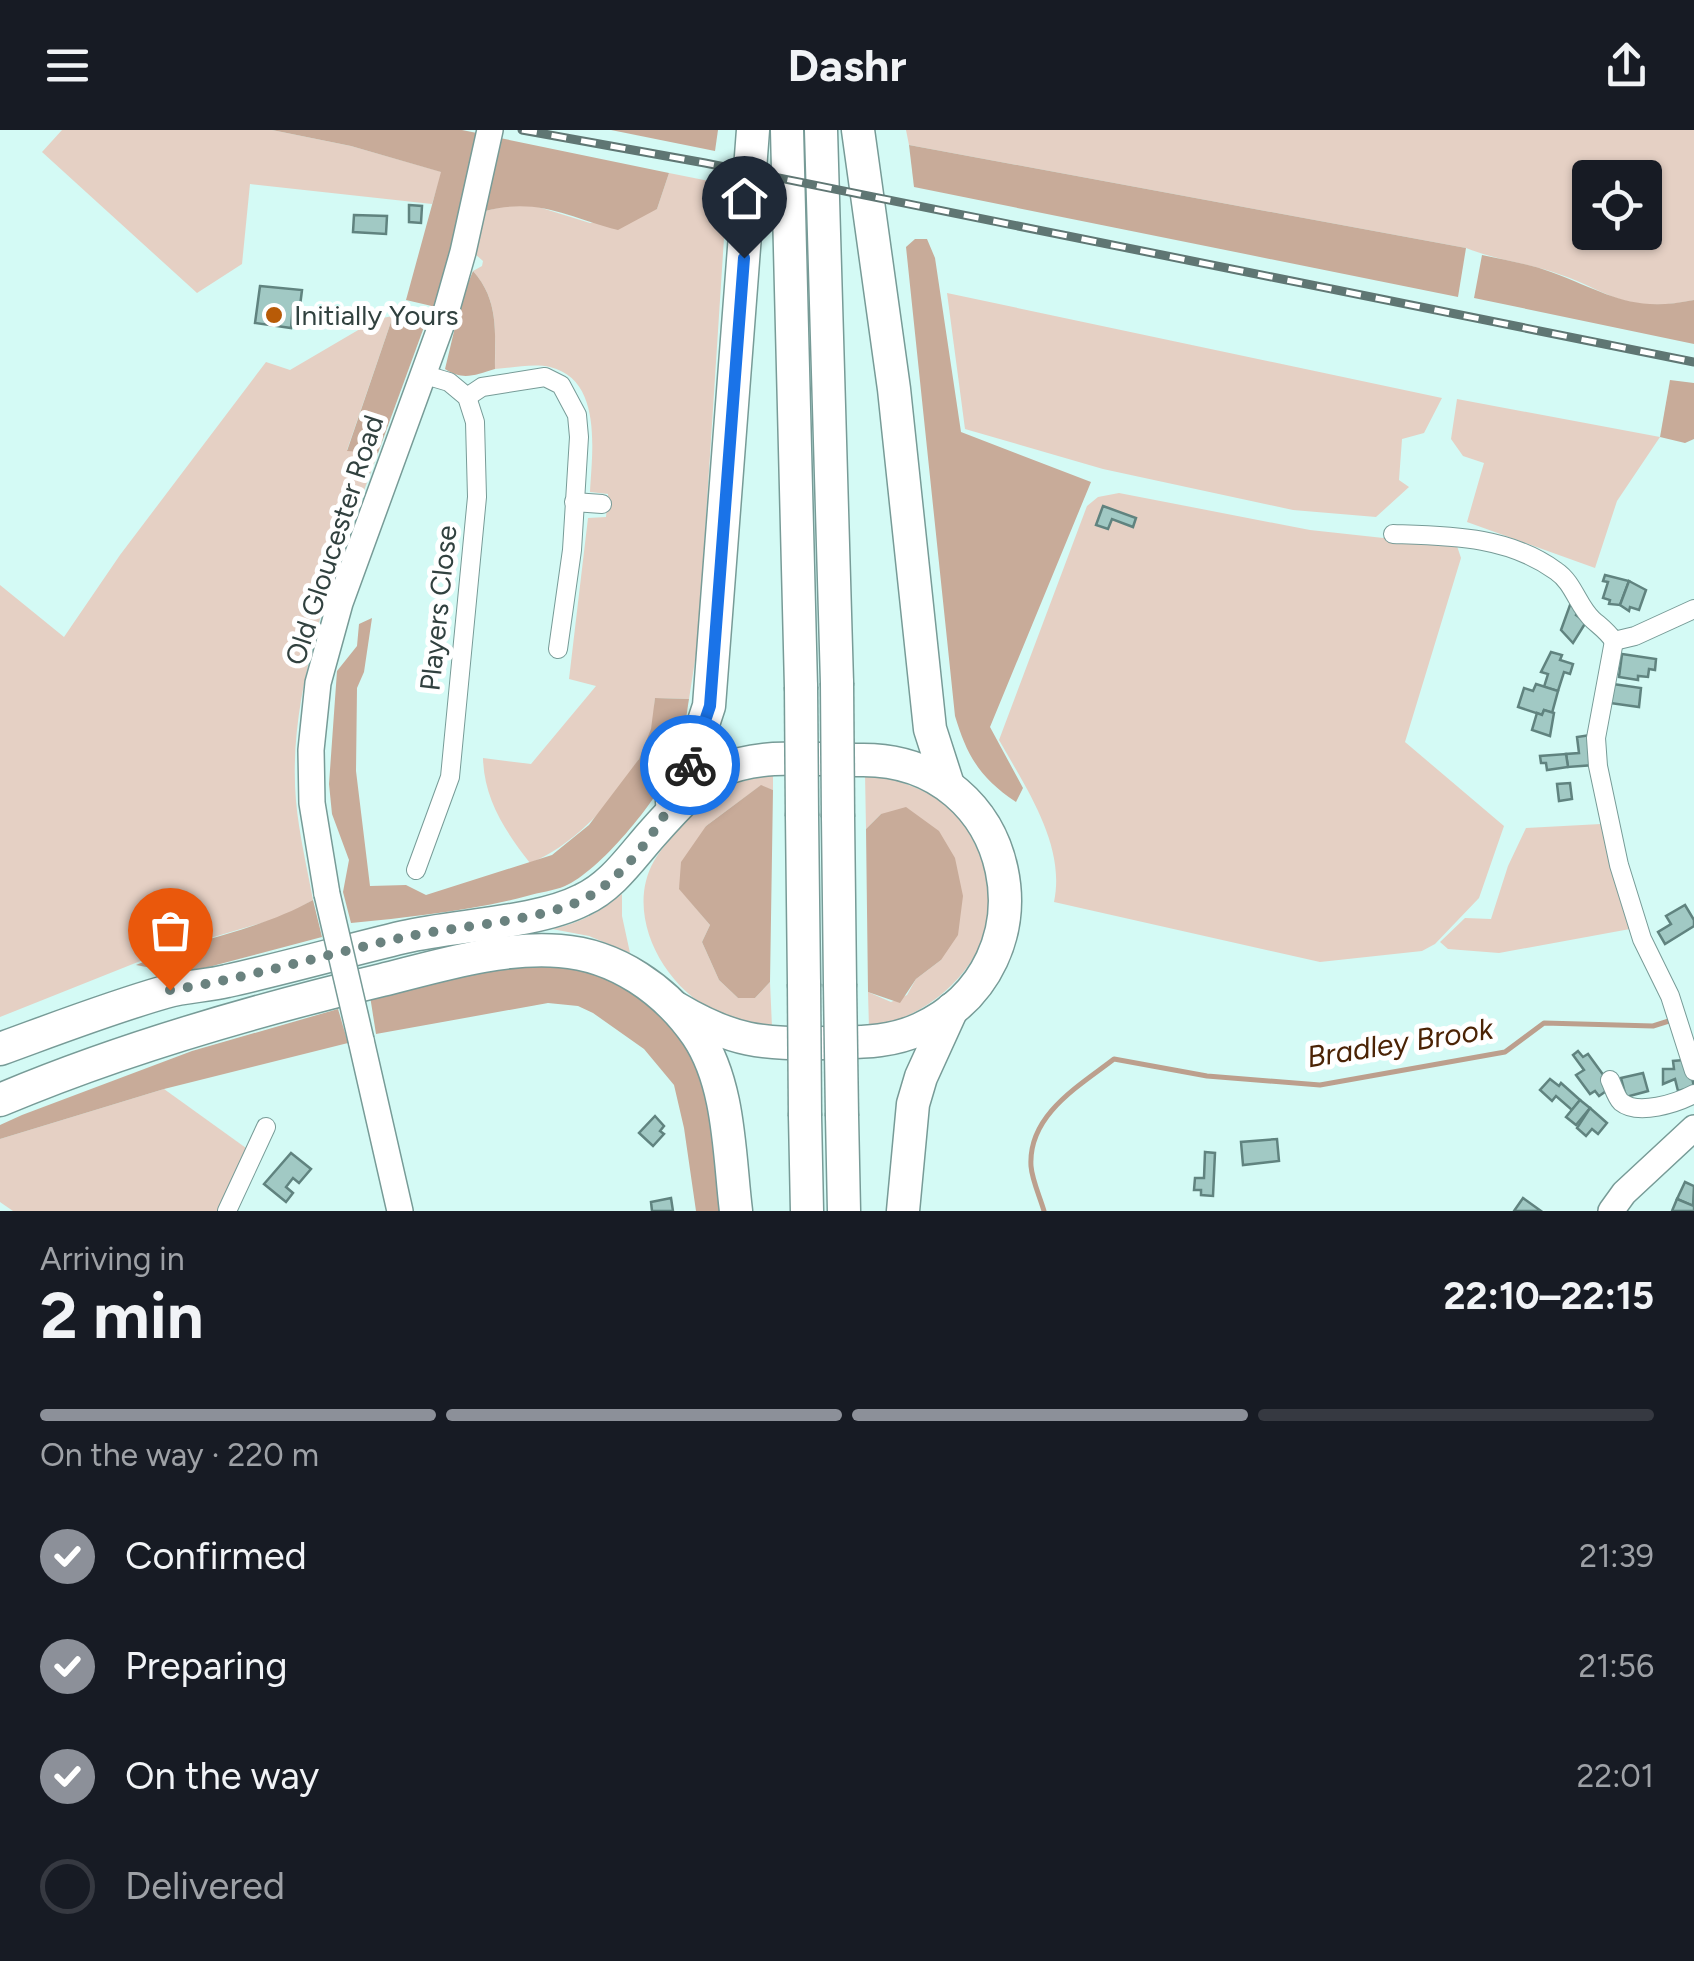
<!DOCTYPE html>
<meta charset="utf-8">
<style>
body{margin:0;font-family:Figtree,sans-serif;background:#242831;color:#f1f3f6;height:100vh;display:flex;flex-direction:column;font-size:38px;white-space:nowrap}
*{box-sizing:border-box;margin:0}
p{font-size:32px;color:#9ea1a6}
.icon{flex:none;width:55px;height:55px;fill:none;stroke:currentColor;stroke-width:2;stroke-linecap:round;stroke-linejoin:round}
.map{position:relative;height:1081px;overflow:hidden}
.side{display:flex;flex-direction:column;background:#171b24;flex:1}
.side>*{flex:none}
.fabs{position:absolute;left:1572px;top:30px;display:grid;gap:20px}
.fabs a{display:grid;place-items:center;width:90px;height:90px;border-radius:10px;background:#171b24;box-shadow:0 2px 8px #0004;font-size:50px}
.pin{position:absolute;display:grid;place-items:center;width:85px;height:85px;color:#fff;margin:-102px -42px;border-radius:50% 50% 50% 0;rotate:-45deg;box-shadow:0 0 10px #0007}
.pin .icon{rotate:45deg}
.courier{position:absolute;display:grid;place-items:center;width:100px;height:100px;margin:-50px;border:8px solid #1a73e8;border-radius:50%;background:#fff;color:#222;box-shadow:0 2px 12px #0007}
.summary em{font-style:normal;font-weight:700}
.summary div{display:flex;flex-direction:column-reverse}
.summary{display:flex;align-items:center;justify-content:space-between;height:170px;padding:0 40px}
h1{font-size:65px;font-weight:700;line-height:75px}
.bar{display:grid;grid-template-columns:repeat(4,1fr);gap:15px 10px;align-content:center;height:120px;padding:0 40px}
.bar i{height:12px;border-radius:8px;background:#363941}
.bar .on{background:#8c9099}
.bar p{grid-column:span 4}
ol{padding:0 40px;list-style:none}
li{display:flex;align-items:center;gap:30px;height:110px}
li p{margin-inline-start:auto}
li .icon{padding:10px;border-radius:50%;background:#8c9099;color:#fff;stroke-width:4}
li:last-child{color:#9ea1a6}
li i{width:55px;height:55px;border:5px solid #363941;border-radius:50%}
header{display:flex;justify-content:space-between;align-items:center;height:130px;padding:0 40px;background:#171b24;font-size:45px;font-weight:700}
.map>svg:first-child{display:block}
</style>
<header><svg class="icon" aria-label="menu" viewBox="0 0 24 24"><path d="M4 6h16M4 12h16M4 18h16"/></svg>Dashr<svg class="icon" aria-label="share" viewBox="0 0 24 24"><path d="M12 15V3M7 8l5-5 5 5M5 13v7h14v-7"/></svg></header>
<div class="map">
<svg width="1694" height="1081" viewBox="0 0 1694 1081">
<rect width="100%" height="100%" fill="#d4faf5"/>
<g fill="#e5d0c4" fill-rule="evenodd">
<polygon points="62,0 272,0 351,16 442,42 432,74 250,54 242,134 197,163 42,22"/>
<path d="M906 0H1694V170C1619 186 1607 157 1543 139 1517 132 1491 128 1466 118L909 15ZM1590 48H1645V102H1590Z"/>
<path d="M669 43 719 53 716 72 726 77 698 511 689 569 655 568C654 579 654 590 651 600 637 650 578 715 530 733 505 701 484 669 483 628L531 634 596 556 569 549 588 388 606 387 608 364 590 362C592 322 603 250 550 237 533 233 512 238 495 239 495 202 499 170 473 141L482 136 483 131 475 124 485 81 510 75H532L590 93 657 79Z"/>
<polygon points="947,163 1442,268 1424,303 1402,309 1399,350 1409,357 1376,387 1293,380 1103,339 965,299"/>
<path d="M393 186 347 320 378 323C339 429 286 557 296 671 299 704 307 737 313 770L285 786 163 822 0 887V455L64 507 120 425 266 232 290 240 377 189Z"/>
<polygon points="1457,269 1660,307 1617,371 1595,438 1467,392 1484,333 1463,326 1451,309"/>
<path d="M1119 363 1310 400 1457 416 1461 428 1405 612 1504 696 1479 768 1435 814 1422 821 1320 832 1054 772C1066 715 1026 658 999 610L1087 376 1098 367Z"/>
<path d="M865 643C899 651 930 658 955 683 967 694 972 708 979 723 1017 805 949 883 869 898L868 862 891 872 907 865 916 849 941 830 881 684 866 699Z"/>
<path d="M773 645V660L760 656 706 696 679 758 710 795 702 812 719 850 738 868H755L770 852 772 897C752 893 731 890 713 880 663 856 624 784 654 731 660 720 670 710 677 700 708 663 726 652 773 645Z"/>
<polygon points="1601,694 1630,799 1499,823 1448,819 1440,812 1465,788 1491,789 1508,736 1526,698"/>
<path d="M622 764V786L630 823 589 806 552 799C581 793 599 782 622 764Z"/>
<polygon points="164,959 246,1018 218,1081 13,1081 0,1072 0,1009"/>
</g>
<g fill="#c8ab99">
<polygon points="272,0 462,0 477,3 461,82 436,177 406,170 441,42 351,16"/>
<polygon points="611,0 718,0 715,21"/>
<path d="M500 8 669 43 657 79 618 100C568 87 538 67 485 81Z"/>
<polygon points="909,15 1466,118 1458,167 914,57"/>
<path d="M915 109H927L935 128 961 302 1091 352 990 597 1023 658 1016 672C980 648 967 626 955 586L906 117Z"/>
<path d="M1482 125C1504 130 1529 134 1551 142 1608 163 1630 183 1694 170V214L1474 168Z"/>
<path d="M473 141C499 170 495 202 495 239 475 245 463 251 445 239L462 168Z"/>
<polygon points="393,186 417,188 424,197 378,323 347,321"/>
<polygon points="1670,250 1694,253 1694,309 1685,313 1660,307"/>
<path d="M372 488 364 542 357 558 356 641 370 756 406 755 426 765 552 725 589 695 639 629 651 599 655 568 689 569C686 586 685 606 679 622 666 661 602 740 565 756 554 761 539 762 527 766 470 781 410 787 351 793L343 762 349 730 332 684 329 654 337 541 357 516 359 494Z"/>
<polygon points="761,655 773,660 770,852 755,868 738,868 719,850 702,812 710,795 679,759 681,732 706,696"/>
<polygon points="906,677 939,701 955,728 963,766 958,805 941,830 916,849 900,873 868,862 866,699 881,684"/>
<path d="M313 770 322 807 182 844 136 835C194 809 258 801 313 770Z"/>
<path d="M571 833C593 843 623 850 642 864 710 913 712 1006 724 1081H696L684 998 674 955 644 919 593 883 578 876 548 873 376 904 370 866 517 836Z"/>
<polygon points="338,879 348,913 164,959 0,1009 0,995 22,985 192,921"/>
</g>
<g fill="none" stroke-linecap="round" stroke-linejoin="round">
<path stroke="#bc9f8d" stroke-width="5" d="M1044 1081C1040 1067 1032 1050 1031 1036 1028 985 1079 956 1114 929L1207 946 1320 955 1505 922 1544 893 1653 896 1672 890"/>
</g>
<g fill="#a1c9c4" stroke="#60837f" stroke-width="2.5">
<polygon points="409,75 422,76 421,93 409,92"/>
<polygon points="354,85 387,86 386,104 353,102"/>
<polygon points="260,156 302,160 300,176 293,175 291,198 255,193"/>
<polygon points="1103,376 1136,388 1133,397 1112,389 1108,399 1096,395"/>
<polygon points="1605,445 1629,451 1620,475 1609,474 1610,470 1603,468 1608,452 1603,451"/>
<polygon points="1629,451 1646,460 1639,480 1630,477 1629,481 1620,475"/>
<polygon points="1570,475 1579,478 1576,485 1586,492 1573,513 1561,500"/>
<polygon points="1551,522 1562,525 1560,530 1573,534 1570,544 1564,542 1558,561 1544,557 1548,544 1541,542"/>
<polygon points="1622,524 1656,529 1655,540 1649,539 1648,547 1638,546 1638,550 1619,547"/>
<polygon points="1536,554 1558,561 1552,583 1544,580 1542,585 1518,577 1524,558 1533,561"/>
<polygon points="1613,554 1641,558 1639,577 1610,573"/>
<polygon points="1544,580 1554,583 1550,606 1532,600 1537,583 1542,585"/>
<polygon points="1591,605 1594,635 1568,637 1566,624 1579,623 1577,607"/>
<polygon points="1566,624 1568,637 1547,640 1546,633 1541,633 1540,626"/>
<polygon points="1570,653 1572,669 1559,671 1557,654"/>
<polygon points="1685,775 1694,790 1694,796 1665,814 1658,802 1671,794 1666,786"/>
<polygon points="1578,921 1583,927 1588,924 1612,957 1599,966 1595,961 1590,964 1576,945 1584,940 1573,925"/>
<polygon points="1684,930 1690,938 1694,957 1678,961 1675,949 1663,954 1663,939 1674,939 1673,931"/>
<polygon points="1643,943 1648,961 1626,967 1621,948"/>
<polygon points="1550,949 1559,956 1561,953 1580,970 1572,980 1556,966 1552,971 1540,960"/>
<polygon points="1580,970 1590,978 1576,995 1566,987"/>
<polygon points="1590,978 1607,993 1598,1004 1592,999 1586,1006 1577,998"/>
<polygon points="655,986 664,996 660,1001 664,1004 653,1016 639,1003"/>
<polygon points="1277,1009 1279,1031 1243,1035 1241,1012"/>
<polygon points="1205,1022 1215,1023 1213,1066 1201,1065 1201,1060 1194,1060 1195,1048 1204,1048"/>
<polygon points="291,1023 311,1039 299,1053 293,1048 286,1057 293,1063 286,1072 264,1054"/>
<polygon points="1685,1052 1694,1056 1693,1076 1677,1069"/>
<polygon points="671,1068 673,1081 652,1081 651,1072"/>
<polygon points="1523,1068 1541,1081 1514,1081"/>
<polygon points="1677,1069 1694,1076 1694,1081 1672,1081"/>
</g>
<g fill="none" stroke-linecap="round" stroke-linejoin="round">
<defs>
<g id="minor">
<polyline points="467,267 482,257 545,247 561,255 577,285 579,307 572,420 558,519"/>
<polyline points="574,372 602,374"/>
<path d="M1393 404C1450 406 1508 406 1556 441 1574 453 1578 477 1593 490 1601 497 1607 501 1614 511L1635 506 1694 479"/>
<polyline points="1614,511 1596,608 1598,636 1619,735 1642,809 1670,866 1694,941"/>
<polyline points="416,740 450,647 477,367 475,292 467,267 449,252 422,244"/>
<path d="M1610 950C1613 956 1616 967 1621 972 1638 986 1677 973 1694 964"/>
<polyline points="227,1081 266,997"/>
</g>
<g id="secondary">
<polyline points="327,764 312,673 311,620 318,553 340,473 446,182 463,122 490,0"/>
<polyline points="361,910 400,1081"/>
<polyline points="1611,1081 1624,1063 1694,998"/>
</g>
<g id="motorway">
<polyline points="787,0 801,557"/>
<polyline points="821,0 837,553"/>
<polyline points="858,0 894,259 930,599 948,655"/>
<polyline points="672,672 686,646 709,576 753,0"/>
<polyline points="802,686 804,854"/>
<polyline points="838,687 840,854"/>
<path d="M0 919C55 899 109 878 165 862 185 856 207 856 227 851 286 838 345 821 404 807 456 795 537 793 582 770 611 757 630 729 651 705 666 688 700 650 720 641 762 622 817 630 862 630 1017 629 1060 834 920 899 890 913 859 912 827 913 761 914 733 912 676 878"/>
<path d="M0 970C123 918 252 881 382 850 438 836 502 816 560 821 616 825 666 860 697 905 730 954 729 1024 736 1081"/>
<polyline points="805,986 807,1081"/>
<polyline points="842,986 844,1081"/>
<polyline points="903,1081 913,974 921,947 952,879"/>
</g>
</defs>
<use href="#minor" stroke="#779b97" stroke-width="20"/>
<use href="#secondary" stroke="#779b97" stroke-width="28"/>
<use href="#motorway" stroke="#779b97" stroke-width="35"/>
<use href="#minor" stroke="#fff" stroke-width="18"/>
<use href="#secondary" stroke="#fff" stroke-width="25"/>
<use href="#motorway" stroke="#fff" stroke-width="32"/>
<defs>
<polyline id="rail" points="522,0 705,33 1694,232"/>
</defs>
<use href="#rail" stroke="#5f7673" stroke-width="9"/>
<use href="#rail" stroke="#fff" stroke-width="5" stroke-dasharray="15" stroke-linecap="butt"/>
<defs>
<polyline id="secondary-bridge" points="327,764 361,910"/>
<g id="motorway-bridge">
<polyline points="837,553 838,687"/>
<polyline points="801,557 802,686"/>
<polyline points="804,854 805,986"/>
<polyline points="840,854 842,986"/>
</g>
</defs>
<use href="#secondary-bridge" stroke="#779b97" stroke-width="28" stroke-linecap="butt"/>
<use href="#motorway-bridge" stroke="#779b97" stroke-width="35" stroke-linecap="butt"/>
<use href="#secondary-bridge" stroke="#fff" stroke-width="25"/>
<use href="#motorway-bridge" stroke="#fff" stroke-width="32"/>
</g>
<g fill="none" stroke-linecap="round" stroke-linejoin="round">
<path stroke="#6a827f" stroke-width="10" stroke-dasharray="0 18" d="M170 860C251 848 329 823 410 806 459 796 539 791 582 770 628 748 672 681 690 635"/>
<polyline stroke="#1a73e8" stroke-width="12" points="690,635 710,576 744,128"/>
</g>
<circle fill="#b85b07" stroke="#fff" stroke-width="4" cx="274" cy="185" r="10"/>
<g text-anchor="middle" stroke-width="10" stroke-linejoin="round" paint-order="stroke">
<g font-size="28" fill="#31413f" stroke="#fff" text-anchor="start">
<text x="294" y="195">Initially Yours</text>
</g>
<g font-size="28" fill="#31413f" stroke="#fff">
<text transform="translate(334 410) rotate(-72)" y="10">Old Gloucester Road</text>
<text transform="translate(438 478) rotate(-84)" y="10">Players Close</text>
</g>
<g font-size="30" font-style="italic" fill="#4b2305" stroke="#fff">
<text transform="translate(1400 913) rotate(-9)" y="10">Bradley Brook</text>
</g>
</g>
</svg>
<div class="fabs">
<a><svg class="icon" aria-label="locate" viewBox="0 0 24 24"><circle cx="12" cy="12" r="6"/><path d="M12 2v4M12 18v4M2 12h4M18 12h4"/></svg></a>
</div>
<div class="pin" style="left:170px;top:860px;background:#ea580c"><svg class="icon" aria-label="bag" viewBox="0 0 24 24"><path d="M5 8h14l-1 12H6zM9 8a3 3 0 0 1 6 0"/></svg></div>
<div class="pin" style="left:744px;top:128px;background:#1f2937"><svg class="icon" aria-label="home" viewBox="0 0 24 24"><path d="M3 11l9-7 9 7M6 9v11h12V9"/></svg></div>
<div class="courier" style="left:690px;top:635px"><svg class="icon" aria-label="bike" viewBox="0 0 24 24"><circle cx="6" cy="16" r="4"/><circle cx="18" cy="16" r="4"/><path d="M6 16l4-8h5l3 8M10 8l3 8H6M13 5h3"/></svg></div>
</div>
<section class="side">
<div class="summary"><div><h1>2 min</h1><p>Arriving in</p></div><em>22:10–22:15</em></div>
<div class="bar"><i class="on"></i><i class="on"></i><i class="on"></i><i></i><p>On the way · 220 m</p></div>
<ol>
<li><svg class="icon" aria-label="check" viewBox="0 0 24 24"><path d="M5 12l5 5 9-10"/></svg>Confirmed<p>21:39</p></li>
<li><svg class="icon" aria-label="check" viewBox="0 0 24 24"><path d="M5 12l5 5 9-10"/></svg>Preparing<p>21:56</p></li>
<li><svg class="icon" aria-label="check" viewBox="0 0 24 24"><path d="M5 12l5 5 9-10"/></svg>On the way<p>22:01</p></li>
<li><i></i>Delivered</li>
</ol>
</section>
